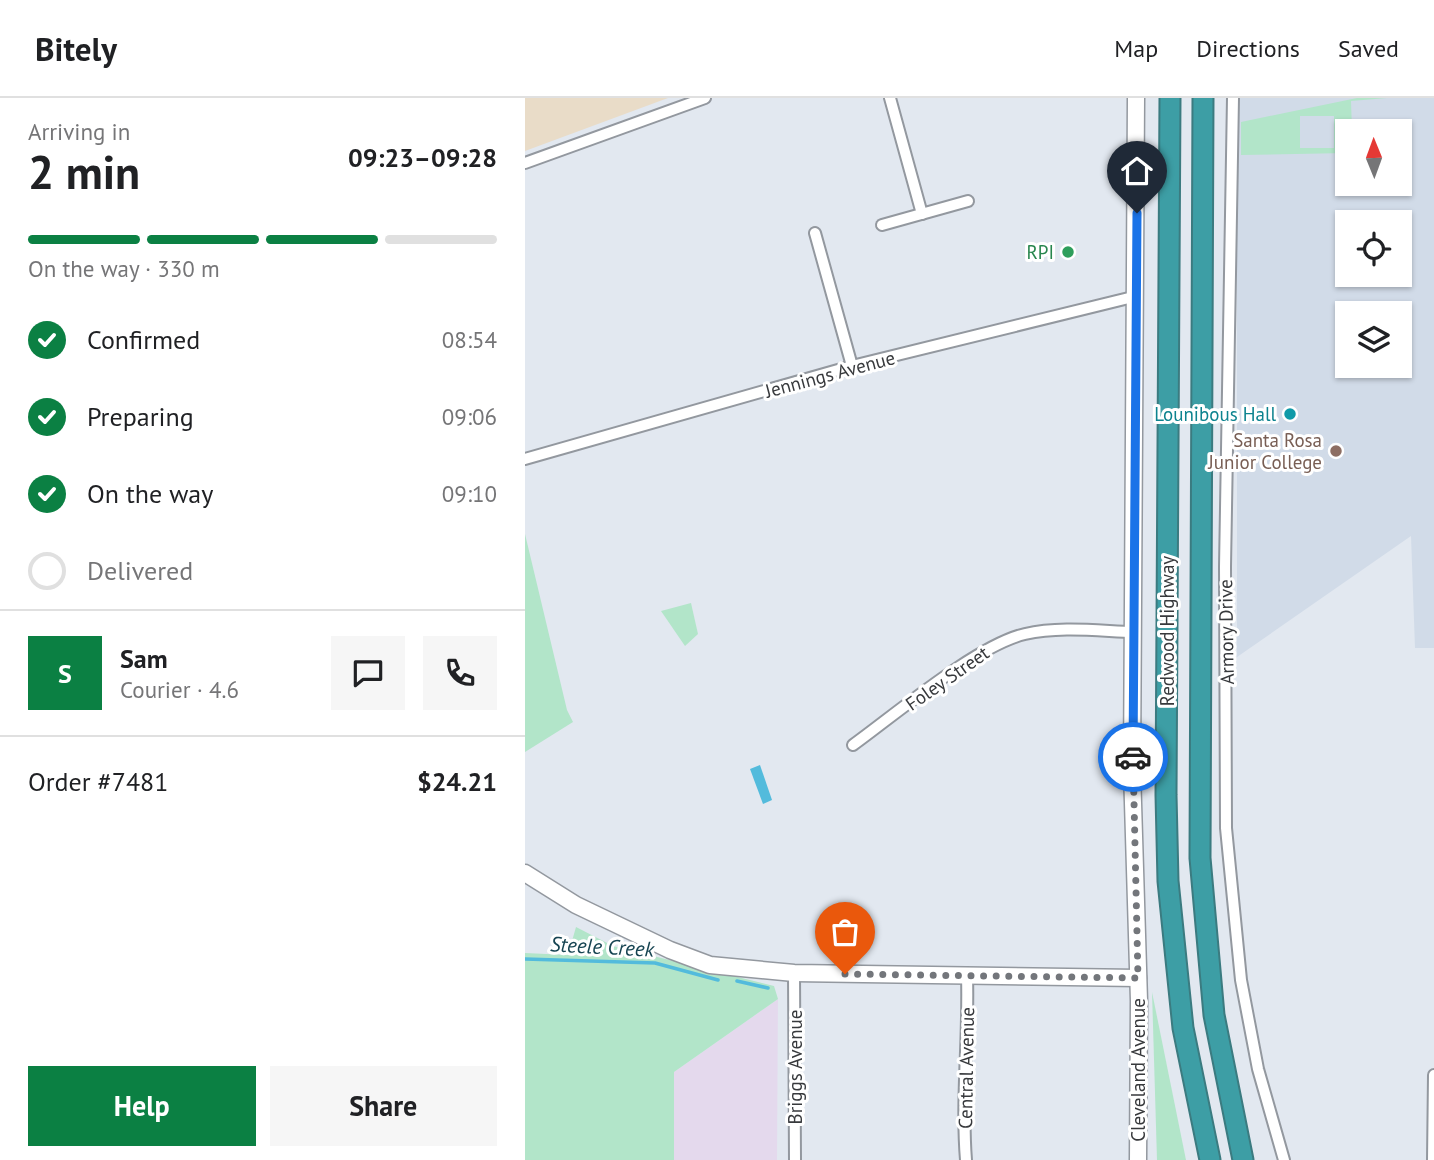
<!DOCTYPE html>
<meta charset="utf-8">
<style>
body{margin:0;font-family:"PT Sans",sans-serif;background:#f6f6f6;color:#202124;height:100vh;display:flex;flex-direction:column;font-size:26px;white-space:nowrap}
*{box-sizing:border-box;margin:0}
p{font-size:23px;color:#757577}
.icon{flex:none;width:38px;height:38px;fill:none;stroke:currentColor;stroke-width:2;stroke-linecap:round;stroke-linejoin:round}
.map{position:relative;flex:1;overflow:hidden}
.details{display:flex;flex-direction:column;background:#fff;width:525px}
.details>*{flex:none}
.needle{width:46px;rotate:359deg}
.controls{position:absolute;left:810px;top:21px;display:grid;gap:14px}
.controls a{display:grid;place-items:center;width:77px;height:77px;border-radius:0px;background:#fff;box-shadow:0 2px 5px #0004;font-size:35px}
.pin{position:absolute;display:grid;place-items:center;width:60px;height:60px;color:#fff;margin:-72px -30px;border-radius:50% 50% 50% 0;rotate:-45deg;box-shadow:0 0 7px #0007}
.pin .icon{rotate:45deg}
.courier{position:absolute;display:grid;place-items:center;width:70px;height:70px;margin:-35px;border:5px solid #1a73e8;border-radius:50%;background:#fff;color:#222;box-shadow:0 2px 9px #0007}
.summary em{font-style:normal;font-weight:800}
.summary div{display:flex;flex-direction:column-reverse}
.summary{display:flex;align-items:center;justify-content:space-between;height:119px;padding:0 28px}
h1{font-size:46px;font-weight:800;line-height:52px}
.bar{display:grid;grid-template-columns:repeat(4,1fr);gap:10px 7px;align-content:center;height:84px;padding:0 28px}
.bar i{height:9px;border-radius:5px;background:#e0e0e0}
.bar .current{background:#0b8043}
.bar p{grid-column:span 4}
.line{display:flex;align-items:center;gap:18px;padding:0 28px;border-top:2px solid #e0e0e0}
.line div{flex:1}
.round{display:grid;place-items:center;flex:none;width:74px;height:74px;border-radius:0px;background:#f6f6f6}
ol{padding:0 28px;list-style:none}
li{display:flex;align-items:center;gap:21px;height:77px}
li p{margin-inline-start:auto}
li .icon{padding:7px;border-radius:50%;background:#0b8043;color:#fff;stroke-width:4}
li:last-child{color:#757577}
li i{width:38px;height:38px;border:4px solid #e0e0e0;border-radius:50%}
.cta{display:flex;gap:14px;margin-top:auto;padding:14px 28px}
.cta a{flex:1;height:80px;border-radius:0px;background:#0b8043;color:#fff;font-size:28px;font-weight:800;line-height:80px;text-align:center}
.cta a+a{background:#f6f6f6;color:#202124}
header{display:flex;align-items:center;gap:42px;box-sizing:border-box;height:98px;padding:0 35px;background:#fff;border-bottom:2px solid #e0e0e0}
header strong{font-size:33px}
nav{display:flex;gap:38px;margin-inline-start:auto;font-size:24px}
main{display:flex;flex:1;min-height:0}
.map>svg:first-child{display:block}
</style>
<header>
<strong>Bitely</strong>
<nav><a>Map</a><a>Directions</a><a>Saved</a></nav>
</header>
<main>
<section class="details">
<div class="summary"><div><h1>2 min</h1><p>Arriving in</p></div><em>09:23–09:28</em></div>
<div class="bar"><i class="current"></i><i class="current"></i><i class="current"></i><i></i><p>On the way · 330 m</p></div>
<ol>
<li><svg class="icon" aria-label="check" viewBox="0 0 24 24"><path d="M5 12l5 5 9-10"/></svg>Confirmed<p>08:54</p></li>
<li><svg class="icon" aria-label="check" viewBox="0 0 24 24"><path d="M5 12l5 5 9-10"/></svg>Preparing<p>09:06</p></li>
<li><svg class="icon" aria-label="check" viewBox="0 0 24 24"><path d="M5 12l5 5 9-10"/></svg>On the way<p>09:10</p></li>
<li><i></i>Delivered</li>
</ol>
<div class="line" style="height:126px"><b class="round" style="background:#0b8043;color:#fff">S</b><div><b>Sam</b><p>Courier · 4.6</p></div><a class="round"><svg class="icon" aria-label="chat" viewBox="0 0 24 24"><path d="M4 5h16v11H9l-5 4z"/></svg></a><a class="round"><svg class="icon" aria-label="phone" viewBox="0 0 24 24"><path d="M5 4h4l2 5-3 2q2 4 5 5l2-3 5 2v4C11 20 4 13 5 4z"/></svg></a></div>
<div class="line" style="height:91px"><div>Order #7481</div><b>$24.21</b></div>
<div class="cta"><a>Help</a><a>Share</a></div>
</section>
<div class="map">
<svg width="909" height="1062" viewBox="0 0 909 1062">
<rect width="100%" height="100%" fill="#e2e8f0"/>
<polygon fill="#e9dcc8" points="0,0 143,0 0,53"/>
<polygon fill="#e4d9ed" points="253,901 252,1062 149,1062 149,974"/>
<path fill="#d1dbe8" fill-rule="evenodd" d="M712 0H909V550H890L886 438 712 559ZM822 33H875V86H822ZM822 124H875V177H822ZM822 215H875V268H822Z"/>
<g fill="#b2e5c9" fill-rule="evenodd">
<path d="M832 0H862L826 3 827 33H822V55L716 57V24ZM775 18H809V50H775Z"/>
<polygon points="0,436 42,612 48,624 0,654"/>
<polygon points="166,505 173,536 160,548 136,513"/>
<polygon points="51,829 88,848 249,888 253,901 149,974 149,1062 0,1062 0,855 43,857"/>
<polygon points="627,894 661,1062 632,1062"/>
</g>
<polygon fill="#53bbdc" points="235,667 247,702 238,706 225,671"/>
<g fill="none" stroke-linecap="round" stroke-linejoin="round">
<g stroke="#53bbdc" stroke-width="3.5">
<polyline points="0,861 130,865 193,882"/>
<polyline points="212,883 243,890"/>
</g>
<defs>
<g id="street">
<polyline points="365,0 397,116"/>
<polyline points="708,0 700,469 701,730 716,882 733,971 759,1062"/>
<polyline points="0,65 180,0"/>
<polyline points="357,127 443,103"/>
<polyline points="290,135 327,268"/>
<polyline points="0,361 327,268 612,198"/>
<path d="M328 647C371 616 452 547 500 536 535 528 574 533 609 534"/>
<polyline points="269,875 270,1062"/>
<path d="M441 1062C436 1001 444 940 442 878"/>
<polyline points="908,1062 909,977"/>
</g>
<g id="secondary">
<polyline points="611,0 607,672 614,903 613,1062"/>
<polyline points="0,775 51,807 145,852 185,867 269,875 613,880"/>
</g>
<g id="highway">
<polyline points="645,0 641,697 643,783 658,930 685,1062"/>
<polyline points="678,0 675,760 689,917 718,1062"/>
</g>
</defs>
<use href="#street" stroke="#93989f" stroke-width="14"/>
<use href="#secondary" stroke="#93989f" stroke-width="19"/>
<use href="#highway" stroke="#3b7b80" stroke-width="23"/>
<use href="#street" stroke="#fff" stroke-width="10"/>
<use href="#secondary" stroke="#fff" stroke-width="16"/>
<use href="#highway" stroke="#3d9ea5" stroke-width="19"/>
</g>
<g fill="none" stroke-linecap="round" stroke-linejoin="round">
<polyline stroke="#73767b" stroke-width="7" stroke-dasharray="0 12.6" points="320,876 613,880 608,659"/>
<polyline stroke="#1a73e8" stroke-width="9" points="608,659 612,115"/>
</g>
<circle fill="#2e9e5b" stroke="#fff" stroke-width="2.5" cx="543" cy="154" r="7"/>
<circle fill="#0f9aa8" stroke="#fff" stroke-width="2.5" cx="765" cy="316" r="7"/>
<circle fill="#8d6e63" stroke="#fff" stroke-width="2.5" cx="811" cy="353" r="7"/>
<g text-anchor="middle" stroke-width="6" stroke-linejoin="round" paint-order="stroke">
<g font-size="19" fill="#27864d" stroke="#fff" text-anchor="end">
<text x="529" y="161">RPI</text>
</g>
<g font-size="19" fill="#37393c" stroke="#fff">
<text transform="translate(305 276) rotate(-15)" y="7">Jennings Avenue</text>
<text transform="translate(642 533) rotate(-90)" y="7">Redwood Highway</text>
<text transform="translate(701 534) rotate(-91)" y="7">Armory Drive</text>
<text transform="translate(422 580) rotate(-35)" y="7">Foley Street</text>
<text transform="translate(270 969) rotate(-90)" y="7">Briggs Avenue</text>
<text transform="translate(441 970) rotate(-89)" y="7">Central Avenue</text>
<text transform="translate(613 972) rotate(-90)" y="7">Cleveland Avenue</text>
</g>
<g font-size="19" fill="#0d838f" stroke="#fff" text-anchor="end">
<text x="751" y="323">Lounibous Hall</text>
</g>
<g font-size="19" fill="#785e54" stroke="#fff" text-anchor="end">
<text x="797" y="349">Santa Rosa<tspan x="797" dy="22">Junior College</tspan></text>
</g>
<g font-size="21" font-style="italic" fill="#164452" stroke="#fff">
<text transform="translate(77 849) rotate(3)" y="7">Steele Creek</text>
</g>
</g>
</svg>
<div class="controls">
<a><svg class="needle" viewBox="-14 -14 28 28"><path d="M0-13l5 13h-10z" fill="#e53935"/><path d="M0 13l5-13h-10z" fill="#757577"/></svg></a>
<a><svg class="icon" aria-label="locate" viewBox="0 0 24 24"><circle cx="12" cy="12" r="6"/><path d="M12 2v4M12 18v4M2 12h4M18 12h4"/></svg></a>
<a><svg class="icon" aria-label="layers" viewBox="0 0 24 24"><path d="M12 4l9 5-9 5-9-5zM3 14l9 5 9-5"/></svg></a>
</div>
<div class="pin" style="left:320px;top:876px;background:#ea580c"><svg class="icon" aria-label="bag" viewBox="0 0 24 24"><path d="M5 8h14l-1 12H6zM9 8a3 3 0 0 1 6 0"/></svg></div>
<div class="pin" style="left:612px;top:115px;background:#1f2937"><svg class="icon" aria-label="home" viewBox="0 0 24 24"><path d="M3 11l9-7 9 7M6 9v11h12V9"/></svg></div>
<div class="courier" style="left:608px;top:659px"><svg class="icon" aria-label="car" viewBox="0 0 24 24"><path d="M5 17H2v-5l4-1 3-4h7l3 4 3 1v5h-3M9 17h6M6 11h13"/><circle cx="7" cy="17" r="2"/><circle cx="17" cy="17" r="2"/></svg></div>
</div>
</main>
